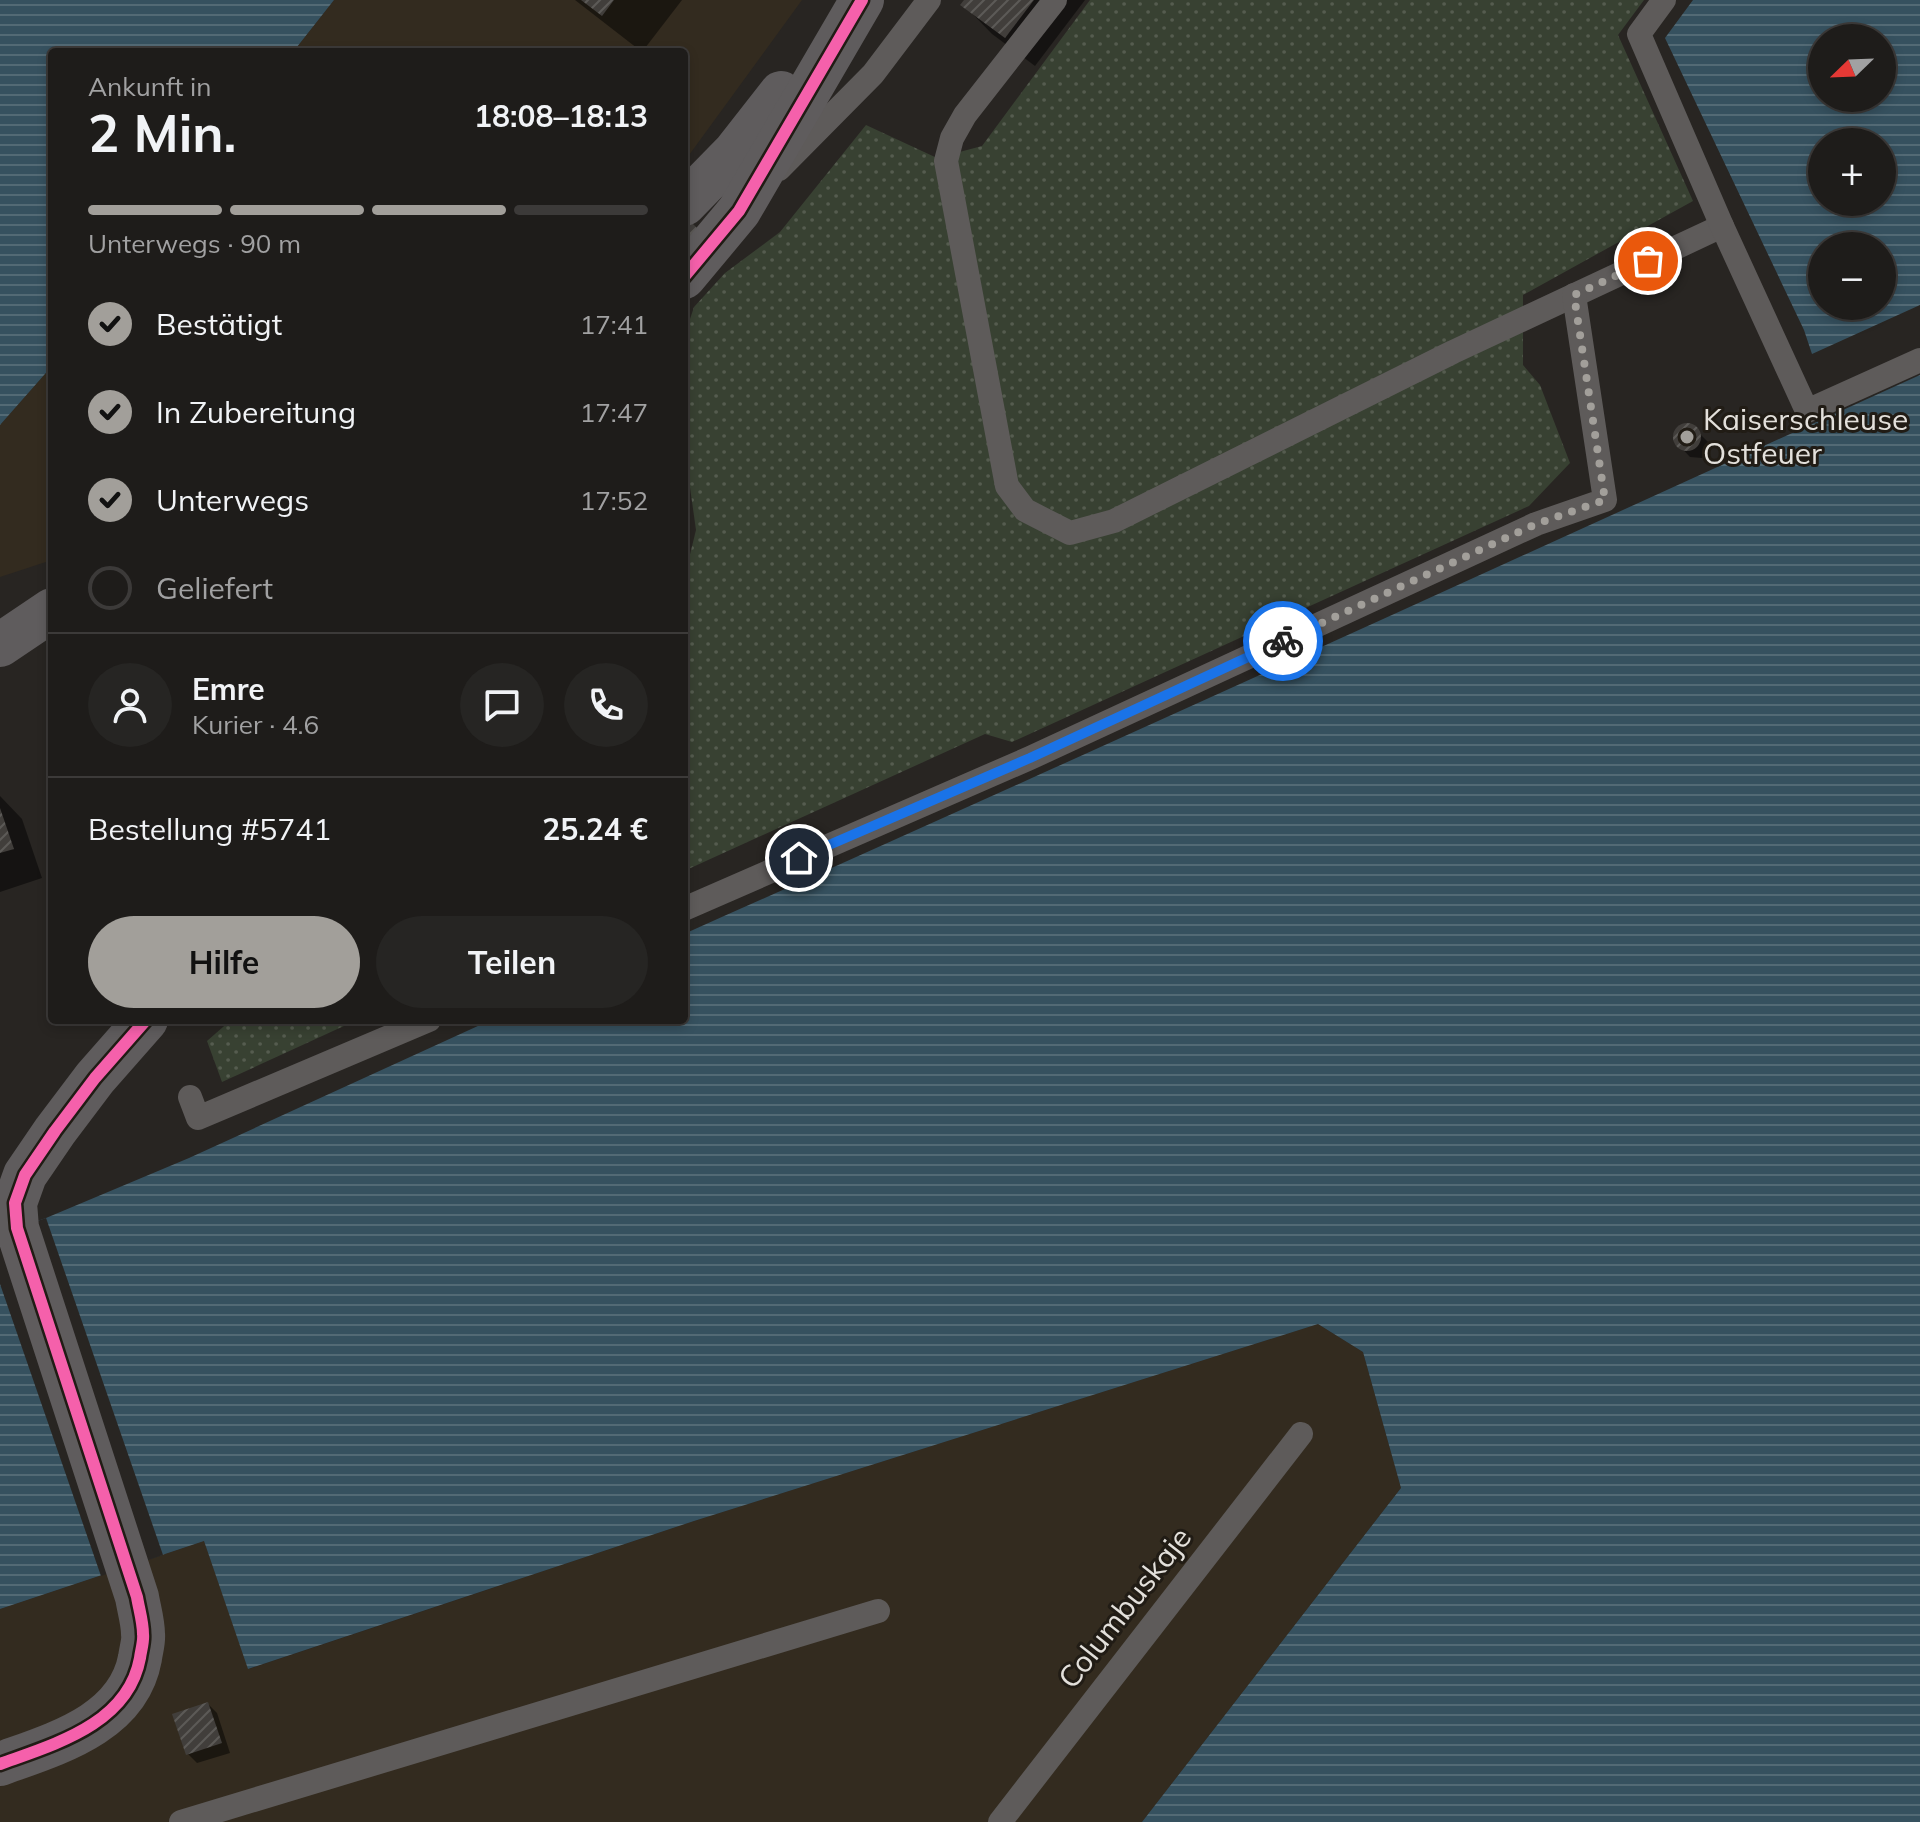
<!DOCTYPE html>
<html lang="de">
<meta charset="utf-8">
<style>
body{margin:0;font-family:Mulish,sans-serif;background:#262523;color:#f1f3f6;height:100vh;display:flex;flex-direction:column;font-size:30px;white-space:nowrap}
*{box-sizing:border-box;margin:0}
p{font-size:26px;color:#a1a1a2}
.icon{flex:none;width:44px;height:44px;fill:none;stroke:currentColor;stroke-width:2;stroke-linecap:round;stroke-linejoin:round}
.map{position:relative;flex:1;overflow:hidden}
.details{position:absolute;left:48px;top:48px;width:640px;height:976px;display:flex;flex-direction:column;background:#1e1c1a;border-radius:8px;box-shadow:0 4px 12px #0003,0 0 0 2px #3c3a39}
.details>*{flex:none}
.needle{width:52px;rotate:247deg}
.tools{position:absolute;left:1808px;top:24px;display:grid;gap:16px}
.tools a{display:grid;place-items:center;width:88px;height:88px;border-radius:50%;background:#1e1c1a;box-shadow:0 4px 12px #0003,0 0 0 2px #3c3a39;font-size:40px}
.pin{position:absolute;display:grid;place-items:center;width:68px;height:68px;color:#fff;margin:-34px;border:4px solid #fff;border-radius:50%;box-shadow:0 2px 8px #0007}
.courier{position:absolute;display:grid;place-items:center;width:80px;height:80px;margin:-40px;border:6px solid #1a73e8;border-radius:50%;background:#fff;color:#222;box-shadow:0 2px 10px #0007}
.overview em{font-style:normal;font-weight:700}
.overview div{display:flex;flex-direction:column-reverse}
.overview{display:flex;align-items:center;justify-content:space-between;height:136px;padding:0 40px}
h1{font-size:52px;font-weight:700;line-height:60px}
.bar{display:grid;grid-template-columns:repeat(4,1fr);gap:12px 8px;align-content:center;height:96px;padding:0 40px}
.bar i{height:10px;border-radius:6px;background:#3c3a39}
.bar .on{background:#a29f9a}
.bar p{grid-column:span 4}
.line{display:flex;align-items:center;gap:20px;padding:0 40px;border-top:2px solid #3c3a39}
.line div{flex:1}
.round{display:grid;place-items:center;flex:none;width:84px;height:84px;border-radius:42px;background:#262523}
ol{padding:0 40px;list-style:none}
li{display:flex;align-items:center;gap:24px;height:88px}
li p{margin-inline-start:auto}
li .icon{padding:8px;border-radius:50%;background:#a29f9a;color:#111;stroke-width:4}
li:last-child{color:#a1a1a2}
li i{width:44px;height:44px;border:4px solid #3c3a39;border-radius:50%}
.button{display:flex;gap:16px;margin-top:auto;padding:16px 40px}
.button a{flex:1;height:92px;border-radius:48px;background:#a29f9a;color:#111;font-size:32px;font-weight:700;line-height:92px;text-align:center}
.button a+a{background:#262523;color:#f1f3f6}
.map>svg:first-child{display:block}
</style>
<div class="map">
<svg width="1920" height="1822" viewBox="0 0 1920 1822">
<defs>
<pattern id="grass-dots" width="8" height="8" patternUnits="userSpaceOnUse" patternTransform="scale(2)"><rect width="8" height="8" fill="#384132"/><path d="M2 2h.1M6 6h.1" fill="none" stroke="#555c4f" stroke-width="1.8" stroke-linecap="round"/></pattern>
<pattern id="water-rules" width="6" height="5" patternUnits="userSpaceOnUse" patternTransform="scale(2)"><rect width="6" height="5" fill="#36515f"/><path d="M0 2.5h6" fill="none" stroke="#536a75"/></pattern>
<pattern id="building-hatch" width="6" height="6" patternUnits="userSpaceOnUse" patternTransform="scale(2)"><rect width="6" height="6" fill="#413e3b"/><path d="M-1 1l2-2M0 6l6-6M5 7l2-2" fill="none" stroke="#5c5a57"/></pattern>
</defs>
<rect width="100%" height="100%" fill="#282522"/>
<g fill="#332b1f">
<polygon points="334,0 802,0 684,162 684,52 293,52"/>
<polygon points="52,366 52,560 0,577 0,425"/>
<polygon points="1318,1324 1363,1352 1401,1488 1142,1822 0,1822 0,1609 204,1541 249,1669 694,1521"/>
</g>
<g fill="url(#grass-dots)">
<polygon points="1090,0 1644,0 1618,35 1693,201 1523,295 1523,365 1540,385 1570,463 1529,506 1012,742 985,734 684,871 684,579 696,530 684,445 684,337 694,307 725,273 780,232 866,125 937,158 982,146"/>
<polygon points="231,1020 357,1020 222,1082 207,1041"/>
</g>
<g fill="url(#water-rules)" fill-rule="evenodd">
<polygon points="0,0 334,0 293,52 52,52 52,366 0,425"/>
<path d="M1693 0H1920V305L1812 354 1804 330 1665 38ZM1882 38V98H1822V38ZM1882 142V202H1822V142ZM1822 246H1882V306H1822Z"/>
<path d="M1920 375V1822H1142L1401 1488 1363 1352 1318 1324 694 1521 248 1669 204 1541 0 1609V1234L46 1218 189 1158 491 1020H684V934C1097 750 1508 562 1920 375Z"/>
</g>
<polygon fill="#282522" points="46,1218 163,1555 101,1576 0,1284 0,1234"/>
<g fill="#0007">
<polygon points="575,0 682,0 642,52"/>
<polygon points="966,0 1085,0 1035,66 992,34 963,4"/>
<polygon points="1688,425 1694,428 1709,443 1710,449 1702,458 1690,457 1676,442 1675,436 1678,430 1683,426"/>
<polygon points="0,796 22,819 42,878 0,892"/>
<polygon points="208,1704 217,1713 230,1753 197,1763 188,1754"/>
</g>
<g fill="url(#building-hatch)">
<polygon points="581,0 614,0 602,16"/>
<polygon points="964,0 1034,0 1005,38 960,5"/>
<polygon points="688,219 702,233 684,252 684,223"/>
<circle cx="1687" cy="437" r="14"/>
<polygon points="0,808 14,849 0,853"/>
<polygon points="208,1702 222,1743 186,1755 172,1714"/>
</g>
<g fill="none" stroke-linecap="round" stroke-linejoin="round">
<g stroke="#5e5b5a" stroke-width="24">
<polyline points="1055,0 965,115 952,138 946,161 1007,486 1025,510 1070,533 1114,521 1453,352 1722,226"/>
<polyline points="1664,0 1639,34 1722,226 1807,411 1920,360"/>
<polyline points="779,169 873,74 929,0"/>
<polyline points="684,909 1030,758 1536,524 1605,500 1574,295"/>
<polyline points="190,1097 198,1118 429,1020"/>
<polyline points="181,1822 878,1611"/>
<polyline points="1000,1822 1301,1434"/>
</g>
<g stroke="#5f5c5d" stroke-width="44">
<polyline points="684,204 734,153 781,93"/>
<polyline points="684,277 739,211 862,0"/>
<polyline points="0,645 52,610"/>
<path d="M0 1764C55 1744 128 1724 140 1658 141 1650 144 1641 143 1634 143 1622 139 1609 137 1597L17 1228 15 1203 25 1175 55 1131 95 1078 146 1020"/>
</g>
<defs>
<g id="cycleway">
<polyline points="684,277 739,211 862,0"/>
<path d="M0 1764C55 1744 128 1724 140 1658 141 1650 144 1641 143 1634 143 1622 139 1609 137 1597L17 1228 15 1203 25 1175 55 1131 95 1078 146 1020"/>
</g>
</defs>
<use href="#cycleway" stroke="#211c15" stroke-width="17"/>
<use href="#cycleway" stroke="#f560ab" stroke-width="12"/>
</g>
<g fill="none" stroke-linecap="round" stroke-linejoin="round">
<polyline stroke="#a29f9a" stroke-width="8" stroke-dasharray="0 14.4" points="1283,641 1536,524 1605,500 1574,295 1648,261"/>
<polyline stroke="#1a73e8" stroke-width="10" points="799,858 1030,758 1283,641"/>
</g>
<circle fill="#a29f9a" stroke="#211c15" stroke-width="3" cx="1687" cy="437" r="8"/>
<g text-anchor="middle" stroke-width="6" stroke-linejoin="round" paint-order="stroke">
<g font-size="30" fill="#e3e0db" stroke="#211c15" text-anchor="start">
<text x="1703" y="430">Kaiserschleuse<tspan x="1703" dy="34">Ostfeuer</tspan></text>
</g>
<g font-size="30" fill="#e3e0db" stroke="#211c15">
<text transform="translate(1125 1608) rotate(-52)" y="10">Columbuskaje</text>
</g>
</g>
</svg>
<div class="tools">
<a><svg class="needle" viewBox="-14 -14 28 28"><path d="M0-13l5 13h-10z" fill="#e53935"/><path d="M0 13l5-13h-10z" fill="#a1a1a2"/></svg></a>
<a>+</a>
<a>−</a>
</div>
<div class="pin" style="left:1648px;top:261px;background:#ea580c"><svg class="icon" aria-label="bag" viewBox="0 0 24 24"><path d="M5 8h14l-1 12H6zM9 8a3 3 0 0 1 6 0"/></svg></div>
<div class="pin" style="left:799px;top:858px;background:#1f2937"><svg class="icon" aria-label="home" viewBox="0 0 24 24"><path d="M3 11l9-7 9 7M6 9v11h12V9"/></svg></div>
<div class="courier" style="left:1283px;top:641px"><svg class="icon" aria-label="bike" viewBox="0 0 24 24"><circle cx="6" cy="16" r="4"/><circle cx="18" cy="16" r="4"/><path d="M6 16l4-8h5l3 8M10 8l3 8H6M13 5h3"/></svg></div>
<section class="details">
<div class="overview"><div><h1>2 Min.</h1><p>Ankunft in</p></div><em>18:08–18:13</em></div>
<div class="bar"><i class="on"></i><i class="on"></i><i class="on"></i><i></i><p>Unterwegs · 90 m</p></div>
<ol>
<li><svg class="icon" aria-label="check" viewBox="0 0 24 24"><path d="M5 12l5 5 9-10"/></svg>Bestätigt<p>17:41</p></li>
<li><svg class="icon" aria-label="check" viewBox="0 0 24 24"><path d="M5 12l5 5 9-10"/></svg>In Zubereitung<p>17:47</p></li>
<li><svg class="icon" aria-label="check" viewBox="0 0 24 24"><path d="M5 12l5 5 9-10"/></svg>Unterwegs<p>17:52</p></li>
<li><i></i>Geliefert</li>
</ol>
<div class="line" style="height:144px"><a class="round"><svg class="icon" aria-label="person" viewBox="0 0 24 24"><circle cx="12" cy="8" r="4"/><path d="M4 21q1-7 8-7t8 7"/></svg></a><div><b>Emre</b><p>Kurier · 4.6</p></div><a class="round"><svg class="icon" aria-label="chat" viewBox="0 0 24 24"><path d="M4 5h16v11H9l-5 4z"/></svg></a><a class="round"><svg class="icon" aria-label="phone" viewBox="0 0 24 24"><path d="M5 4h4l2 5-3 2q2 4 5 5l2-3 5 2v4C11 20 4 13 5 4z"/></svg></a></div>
<div class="line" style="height:104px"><div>Bestellung #5741</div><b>25.24 €</b></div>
<div class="button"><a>Hilfe</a><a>Teilen</a></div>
</section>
</div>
